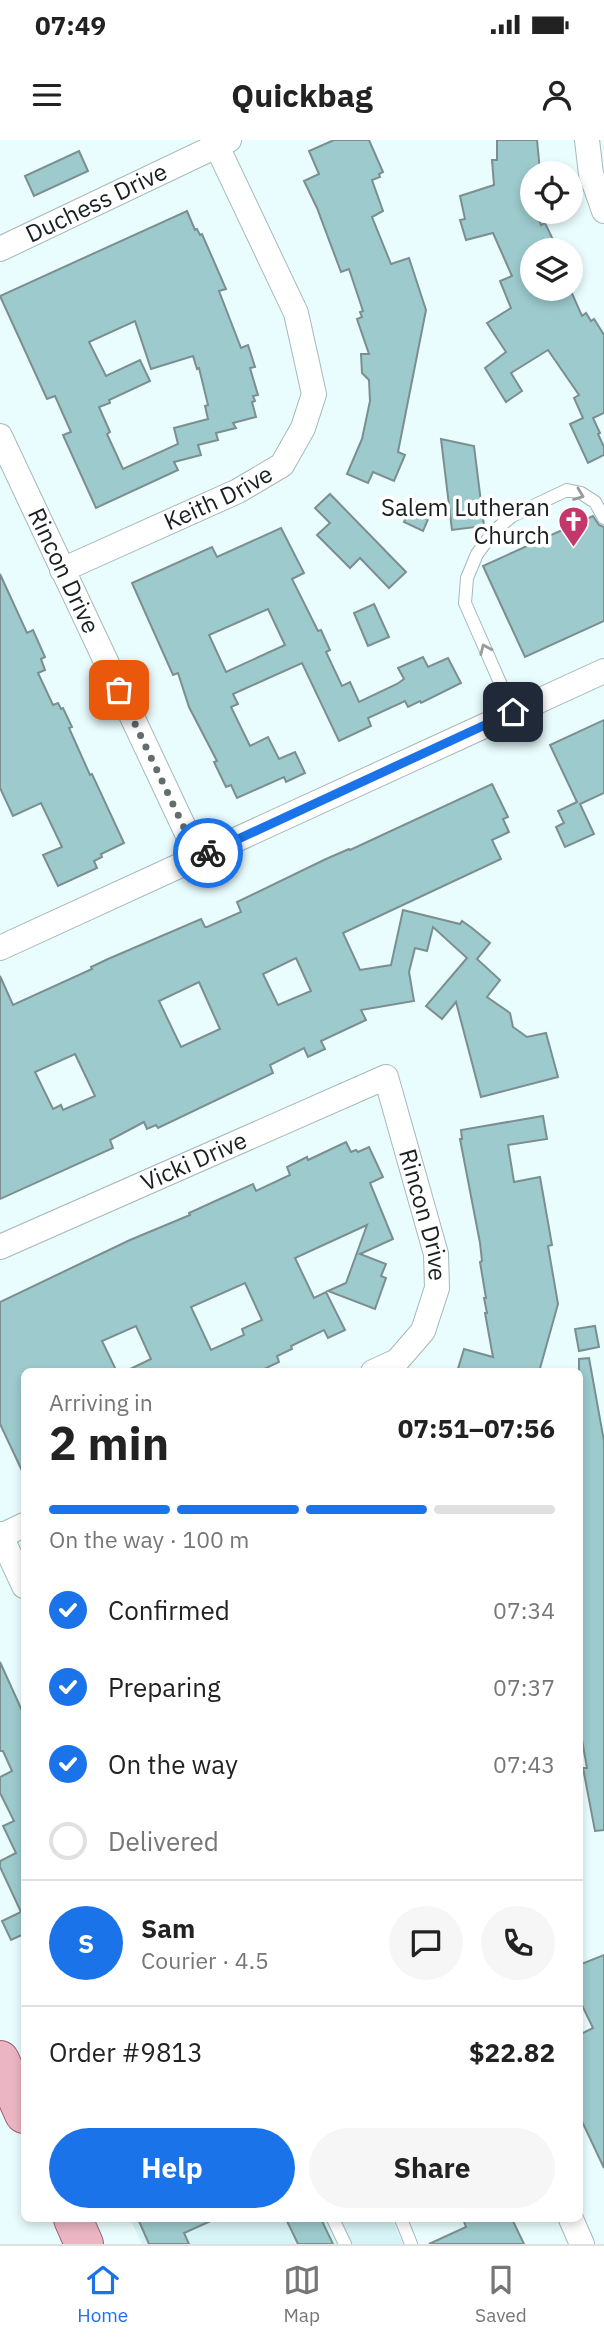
<!DOCTYPE html>
<meta charset="utf-8">
<style>
body{margin:0;font-family:"IBM Plex Sans",sans-serif;background:#f6f6f6;color:#222;height:100vh;display:flex;flex-direction:column;font-size:26px;white-space:nowrap}
*{box-sizing:border-box;margin:0}
p{font-size:23px;color:#767676}
.icon{flex:none;width:38px;height:38px;fill:none;stroke:currentColor;stroke-width:2;stroke-linecap:round;stroke-linejoin:round}
.map{position:relative;flex:1;overflow:hidden}
.side{position:absolute;left:21px;top:1228px;width:562px;height:854px;display:flex;flex-direction:column;background:#fff;border-radius:10px;box-shadow:0 4px 10px #0003}
.side>*{flex:none}
.tools{position:absolute;left:520px;top:21px;display:grid;gap:14px}
.tools a{display:grid;place-items:center;width:63px;height:63px;border-radius:50%;background:#fff;box-shadow:0 4px 10px #0003;font-size:35px}
.pin{position:absolute;display:grid;place-items:center;width:60px;height:60px;color:#fff;margin:-30px;border-radius:14px;box-shadow:0 4px 10px #0006}
.courier{position:absolute;display:grid;place-items:center;width:70px;height:70px;margin:-35px;border:5px solid #1a73e8;border-radius:50%;background:#fff;color:#222;box-shadow:0 2px 9px #0007}
.overview em{font-style:normal;font-weight:700}
.overview div{display:flex;flex-direction:column-reverse}
.overview{display:flex;align-items:center;justify-content:space-between;height:119px;padding:0 28px}
h1{font-size:46px;font-weight:700;line-height:52px}
.bar{display:grid;grid-template-columns:repeat(4,1fr);gap:10px 7px;align-content:center;height:84px;padding:0 28px}
.bar i{height:9px;border-radius:5px;background:#e0e0e0}
.bar .on{background:#1a73e8}
.bar p{grid-column:span 4}
.line{display:flex;align-items:center;gap:18px;padding:0 28px;border-top:2px solid #e0e0e0}
.line div{flex:1}
.round{display:grid;place-items:center;flex:none;width:74px;height:74px;border-radius:37px;background:#f6f6f6}
ol{padding:0 28px;list-style:none}
li{display:flex;align-items:center;gap:21px;height:77px}
li p{margin-inline-start:auto}
li .icon{padding:7px;border-radius:50%;background:#1a73e8;color:#fff;stroke-width:4}
li:last-child{color:#767676}
li i{width:38px;height:38px;border:4px solid #e0e0e0;border-radius:50%}
.primary-button{display:flex;gap:14px;margin-top:auto;padding:14px 28px}
.primary-button a{flex:1;height:80px;border-radius:42px;background:#1a73e8;color:#fff;font-size:28px;font-weight:700;line-height:80px;text-align:center}
.primary-button a+a{background:#f6f6f6;color:#222}
.status{display:flex;justify-content:space-between;align-items:center;height:49px;padding:0 35px;background:#fff;direction:ltr}
.status svg{height:19px;fill:currentColor}
header{display:flex;justify-content:space-between;align-items:center;height:91px;padding:0 28px;background:#fff;font-size:32px;font-weight:700}
.menu{display:flex;justify-content:space-around;align-items:center;height:98px;border-top:2px solid #e0e0e0;background:#fff;font-size:19px;color:#767676}
.menu a{display:grid;justify-items:center;gap:4px}
.menu .on{color:#1a73e8}
.map>svg:first-child{display:block}
</style>
<div class="status"><b>07:49</b><svg viewBox="0 0 49 12"><path d="M0 12V9h3v3zM5 12V6h3v6zM10 12V3h3v9zM15 12V0h3v12zM26 1h20v11H26zM47 4h2v5h-2z"/></svg></div>
<header><svg class="icon" aria-label="menu" viewBox="0 0 24 24"><path d="M4 6h16M4 12h16M4 18h16"/></svg>Quickbag<svg class="icon" aria-label="person" viewBox="0 0 24 24"><circle cx="12" cy="8" r="4"/><path d="M4 21q1-7 8-7t8 7"/></svg></header>
<div class="map">
<svg width="604" height="2104" viewBox="0 0 604 2104">
<rect width="100%" height="100%" fill="#eafdfe"/>
<polygon fill="#d6f3f5" points="130,2079 392,2079 403,2104 142,2104"/>
<g fill="#9ccacd" stroke="#7c8e8f" stroke-width="2" fill-rule="evenodd">
<polygon points="334,0 369,0 383,32 379,34 380,37 372,40 383,71 372,77 391,124 409,118 426,170 398,312 405,315 394,341 373,332 368,343 347,334 362,299 370,261 369,240 362,233 361,214 369,214 357,179 362,177 360,172 363,171 349,129 341,132 317,68 304,41 319,34 309,11"/>
<polygon points="497,0 537,0 540,31 532,33 532,72 536,72 541,85 545,83 558,110 532,110 532,149 570,149 582,176 586,173 591,181 594,179 604,195 604,273 593,278 600,293 598,294 604,307 604,315 588,323 570,284 583,278 574,258 579,255 548,210 511,233 522,251 506,262 485,228 506,212 487,183 511,168 500,141 512,136 493,93 466,100 460,80 465,79 460,56 494,45 492,20 497,20"/>
<polygon points="79,11 88,31 34,56 25,36"/>
<path d="M187 71 195 90 197 89 200 95 202 94 226 149 219 151 241 208 248 205 255 227 250 228 258 255 253 256 255 261 252 262 256 277 233 283 236 288 216 293 218 300 198 305 201 315 174 322 178 330 96 368 63 295 71 292 55 256 47 259 0 156ZM135 181 151 229 193 216 197 229 199 228 208 265 205 266 208 279 174 288 178 304 123 329 107 294 110 292 99 267 110 263 109 260 150 241 140 220 106 236 89 202Z"/>
<polygon points="441,299 474,306 484,386 452,390"/>
<polygon points="330,354 406,432 389,448 360,418 350,428 317,395 330,383 315,368"/>
<polygon points="413,361 432,370 423,391 404,382"/>
<polygon points="593,376 599,385 604,387 604,481 525,517 483,426"/>
<path d="M281 388 304 433 292 439 318 491 321 490 330 510 326 512 342 546 350 542 359 562 397 544 404 539 398 528 423 517 428 527 448 518 461 543 421 563 420 561 408 567 405 561 368 578 371 586 339 601 302 523 233 554 238 564 231 567 250 606 268 597 279 619 295 612 305 633 286 642 284 637 237 658 231 645 226 647 214 622 217 621 189 567 178 533 173 535 132 443 212 407 217 417ZM268 469 285 505 226 532 209 495Z"/>
<polygon points="0,434 27,493 33,490 45,517 41,519 45,530 38,533 53,565 58,563 61,569 63,568 72,587 69,588 90,635 92,634 124,703 101,714 102,717 94,721 97,728 58,746 43,715 62,707 41,663 13,676 0,648"/>
<polygon points="374,464 389,497 368,506 354,473"/>
<polygon points="604,580 604,653 580,664 594,694 565,707 556,687 564,683 558,671 577,662 550,605"/>
<path d="M492 644 508 677 503 679 509 692 492 700 501 719 343 793 360 830 391 825 403 770 460 784 462 781 472 788 490 803 477 819 500 840 487 857 510 873 513 887 527 897 546 893 558 937 481 957 456 862 442 879 426 866 467 818 433 787 427 811 415 808 409 832 414 861 361 870 366 880 321 901 325 909 308 917 304 908 270 925 273 933 158 988 156 985 147 989 144 982 110 1000 113 1008 0 1059V836L13 865 92 829 91 827 108 819 201 779 205 787H207L241 772 237 762 326 719 349 709 350 710ZM296 818 311 851 278 865 263 834ZM199 842 220 889 181 907 159 861ZM75 914 95 956 63 970 61 965 53 969 35 932Z"/>
<polygon points="543,976 547,999 508,1005 514,1042 540,1037 552,1105 548,1106 558,1164 539,1232 457,1232 464,1209 493,1217 485,1173 487,1173 484,1158 486,1158 480,1122 482,1121 480,1103 460,999 462,999 461,990"/>
<path d="M346 1002 351 1012 356 1010 358 1012 369 1007 383 1037 370 1043 393 1099 360 1114 386 1124 381 1136 386 1138 375 1169 328 1151 346 1143 367 1085 295 1118 314 1158 326 1152 345 1190 328 1198 324 1190 291 1206 292 1209 277 1216 279 1222 258 1232H124L151 1219 136 1186 102 1201 117 1232H24V1335L0 1284V1162L130 1100 190 1075 189 1073 222 1058 253 1044 256 1051 290 1035 287 1027 307 1017 308 1020ZM245 1143 262 1180 242 1189 244 1195 211 1210 191 1167Z"/>
<polygon points="595,1186 599,1207 579,1211 575,1189"/>
<polygon points="589,1218 604,1301 604,1690 595,1691 583,1628 587,1628 579,1583 579,1219"/>
<polygon points="0,1522 24,1575 24,1794 11,1800 2,1781 21,1772 0,1727 0,1721 16,1713 3,1686 14,1681 0,1653 0,1637 12,1631 3,1611 0,1611"/>
<polygon points="604,1815 604,2028 579,1975 579,1895 593,1888 579,1859 579,1825"/>
<polygon points="138,2079 215,2079 184,2093 189,2104 149,2104"/>
<polygon points="286,2079 321,2079 333,2104 298,2104"/>
<polygon points="463,2079 512,2079 524,2104 429,2104 466,2087"/>
</g>
<g fill="none" stroke-linecap="round" stroke-linejoin="round">
<defs>
<g id="lane">
<polyline points="513,572 465,463 467,438 477,414 494,391 512,376 567,350 581,353 595,362 604,378"/>
<polyline points="333,2079 345,2104"/>
<polyline points="401,2079 411,2104"/>
</g>
<g id="street">
<polyline points="587,0 591,34 604,71"/>
<path id="s1" d="M0 109 229 0"/>
<path id="s2" d="M0 296 198 717"/>
<path id="s3" d="M62 430 238 351 282 325 303 288 314 254 296 173 214 0"/>
<polyline points="0,808 604,531"/>
<path id="s4" d="M0 1107 386 937 436 1114 437 1148 423 1191 397 1221 373 1232"/>
<polyline points="0,1394 24,1446"/>
<polyline points="1,1396 24,1385"/>
<polyline points="571,2079 582,2104"/>
</g>
<g id="primary">
<polyline points="0,1920 24,1974"/>
<polyline points="73,2079 84,2104"/>
</g>
</defs>
<use href="#lane" stroke="#a6b8b9" stroke-width="14"/>
<use href="#street" stroke="#a6b8b9" stroke-width="26"/>
<use href="#primary" stroke="#9a6172" stroke-width="40"/>
<use href="#lane" stroke="#fff" stroke-width="12"/>
<use href="#street" stroke="#fff" stroke-width="24"/>
<use href="#primary" stroke="#ecb5c4" stroke-width="38"/>
</g>
<defs><path id="oneway-chevron" d="M-2-3.5L2.5 0L-2 3.5" fill="none" stroke-width="1.6" stroke-linecap="round" stroke-linejoin="round" transform="scale(1.75)"/></defs>
<g stroke="#989b9b">
<use href="#oneway-chevron" transform="translate(579 355) rotate(21)"/>
<use href="#oneway-chevron" transform="translate(485 509) rotate(-114)"/>
</g>
<g fill="none" stroke-linecap="round" stroke-linejoin="round">
<polyline stroke="#626d6e" stroke-width="7" stroke-dasharray="0 12.6" points="119,550 198,717 208,713"/>
<polyline stroke="#1a73e8" stroke-width="9" points="208,713 513,572"/>
</g>
<defs>
<symbol id="church-pin" viewBox="-11 -11 22 30"><path d="M0 17L-7.5 6A9.5 9.5 0 1 1 7.5 6Z" fill="#c4376b" stroke="#fff"/><path d="M-1.2-6h2.4v3.5h3.3v2.4h-3.3V6h-2.4V-.1h-3.3v-2.4h3.3Z" fill="#fff"/></symbol>
</defs>
<g fill-rule="evenodd">
<use href="#church-pin" x="556" y="364" width="35" height="47"/>
</g>
<g text-anchor="middle" stroke-width="7" stroke-linejoin="round" paint-order="stroke">
<g font-size="24" fill="#192021" stroke="#fff">
<text dy="8" stroke="none"><textPath href="#s1" startOffset="107">Duchess Drive</textPath></text>
<text dy="8" stroke="none"><textPath href="#s3" startOffset="172">Keith Drive</textPath></text>
<text dy="8" stroke="none"><textPath href="#s2" startOffset="149">Rincon Drive</textPath></text>
<text dy="8" stroke="none"><textPath href="#s4" startOffset="212">Vicki Drive</textPath></text>
<text dy="8" stroke="none"><textPath href="#s4" startOffset="565">Rincon Drive</textPath></text>
</g>
<g font-size="24" fill="#192021" stroke="#fff" text-anchor="end">
<text x="550" y="376">Salem Lutheran<tspan x="550" dy="28">Church</tspan></text>
</g>
</g>
</svg>
<div class="tools">
<a><svg class="icon" aria-label="locate" viewBox="0 0 24 24"><circle cx="12" cy="12" r="6"/><path d="M12 2v4M12 18v4M2 12h4M18 12h4"/></svg></a>
<a><svg class="icon" aria-label="layers" viewBox="0 0 24 24"><path d="M12 4l9 5-9 5-9-5zM3 14l9 5 9-5"/></svg></a>
</div>
<div class="pin" style="left:119px;top:550px;background:#ea580c"><svg class="icon" aria-label="bag" viewBox="0 0 24 24"><path d="M5 8h14l-1 12H6zM9 8a3 3 0 0 1 6 0"/></svg></div>
<div class="pin" style="left:513px;top:572px;background:#1f2937"><svg class="icon" aria-label="home" viewBox="0 0 24 24"><path d="M3 11l9-7 9 7M6 9v11h12V9"/></svg></div>
<div class="courier" style="left:208px;top:713px"><svg class="icon" aria-label="bike" viewBox="0 0 24 24"><circle cx="6" cy="16" r="4"/><circle cx="18" cy="16" r="4"/><path d="M6 16l4-8h5l3 8M10 8l3 8H6M13 5h3"/></svg></div>
<section class="side">
<div class="overview"><div><h1>2 min</h1><p>Arriving in</p></div><em>07:51–07:56</em></div>
<div class="bar"><i class="on"></i><i class="on"></i><i class="on"></i><i></i><p>On the way · 100 m</p></div>
<ol>
<li><svg class="icon" aria-label="check" viewBox="0 0 24 24"><path d="M5 12l5 5 9-10"/></svg>Confirmed<p>07:34</p></li>
<li><svg class="icon" aria-label="check" viewBox="0 0 24 24"><path d="M5 12l5 5 9-10"/></svg>Preparing<p>07:37</p></li>
<li><svg class="icon" aria-label="check" viewBox="0 0 24 24"><path d="M5 12l5 5 9-10"/></svg>On the way<p>07:43</p></li>
<li><i></i>Delivered</li>
</ol>
<div class="line" style="height:126px"><b class="round" style="background:#1a73e8;color:#fff">S</b><div><b>Sam</b><p>Courier · 4.5</p></div><a class="round"><svg class="icon" aria-label="chat" viewBox="0 0 24 24"><path d="M4 5h16v11H9l-5 4z"/></svg></a><a class="round"><svg class="icon" aria-label="phone" viewBox="0 0 24 24"><path d="M5 4h4l2 5-3 2q2 4 5 5l2-3 5 2v4C11 20 4 13 5 4z"/></svg></a></div>
<div class="line" style="height:91px"><div>Order #9813</div><b>$22.82</b></div>
<div class="primary-button"><a>Help</a><a>Share</a></div>
</section>
</div>
<nav class="menu">
<a class="on"><svg class="icon" aria-label="home" viewBox="0 0 24 24"><path d="M3 11l9-7 9 7M6 9v11h12V9"/></svg>Home</a>
<a><svg class="icon" aria-label="map" viewBox="0 0 24 24"><path d="M3 6l6-2 6 2 6-2v14l-6 2-6-2-6 2zM9 4v14M15 6v14"/></svg>Map</a>
<a><svg class="icon" aria-label="saved" viewBox="0 0 24 24"><path d="M7 4h10v16l-5-4-5 4z"/></svg>Saved</a>
</nav>
